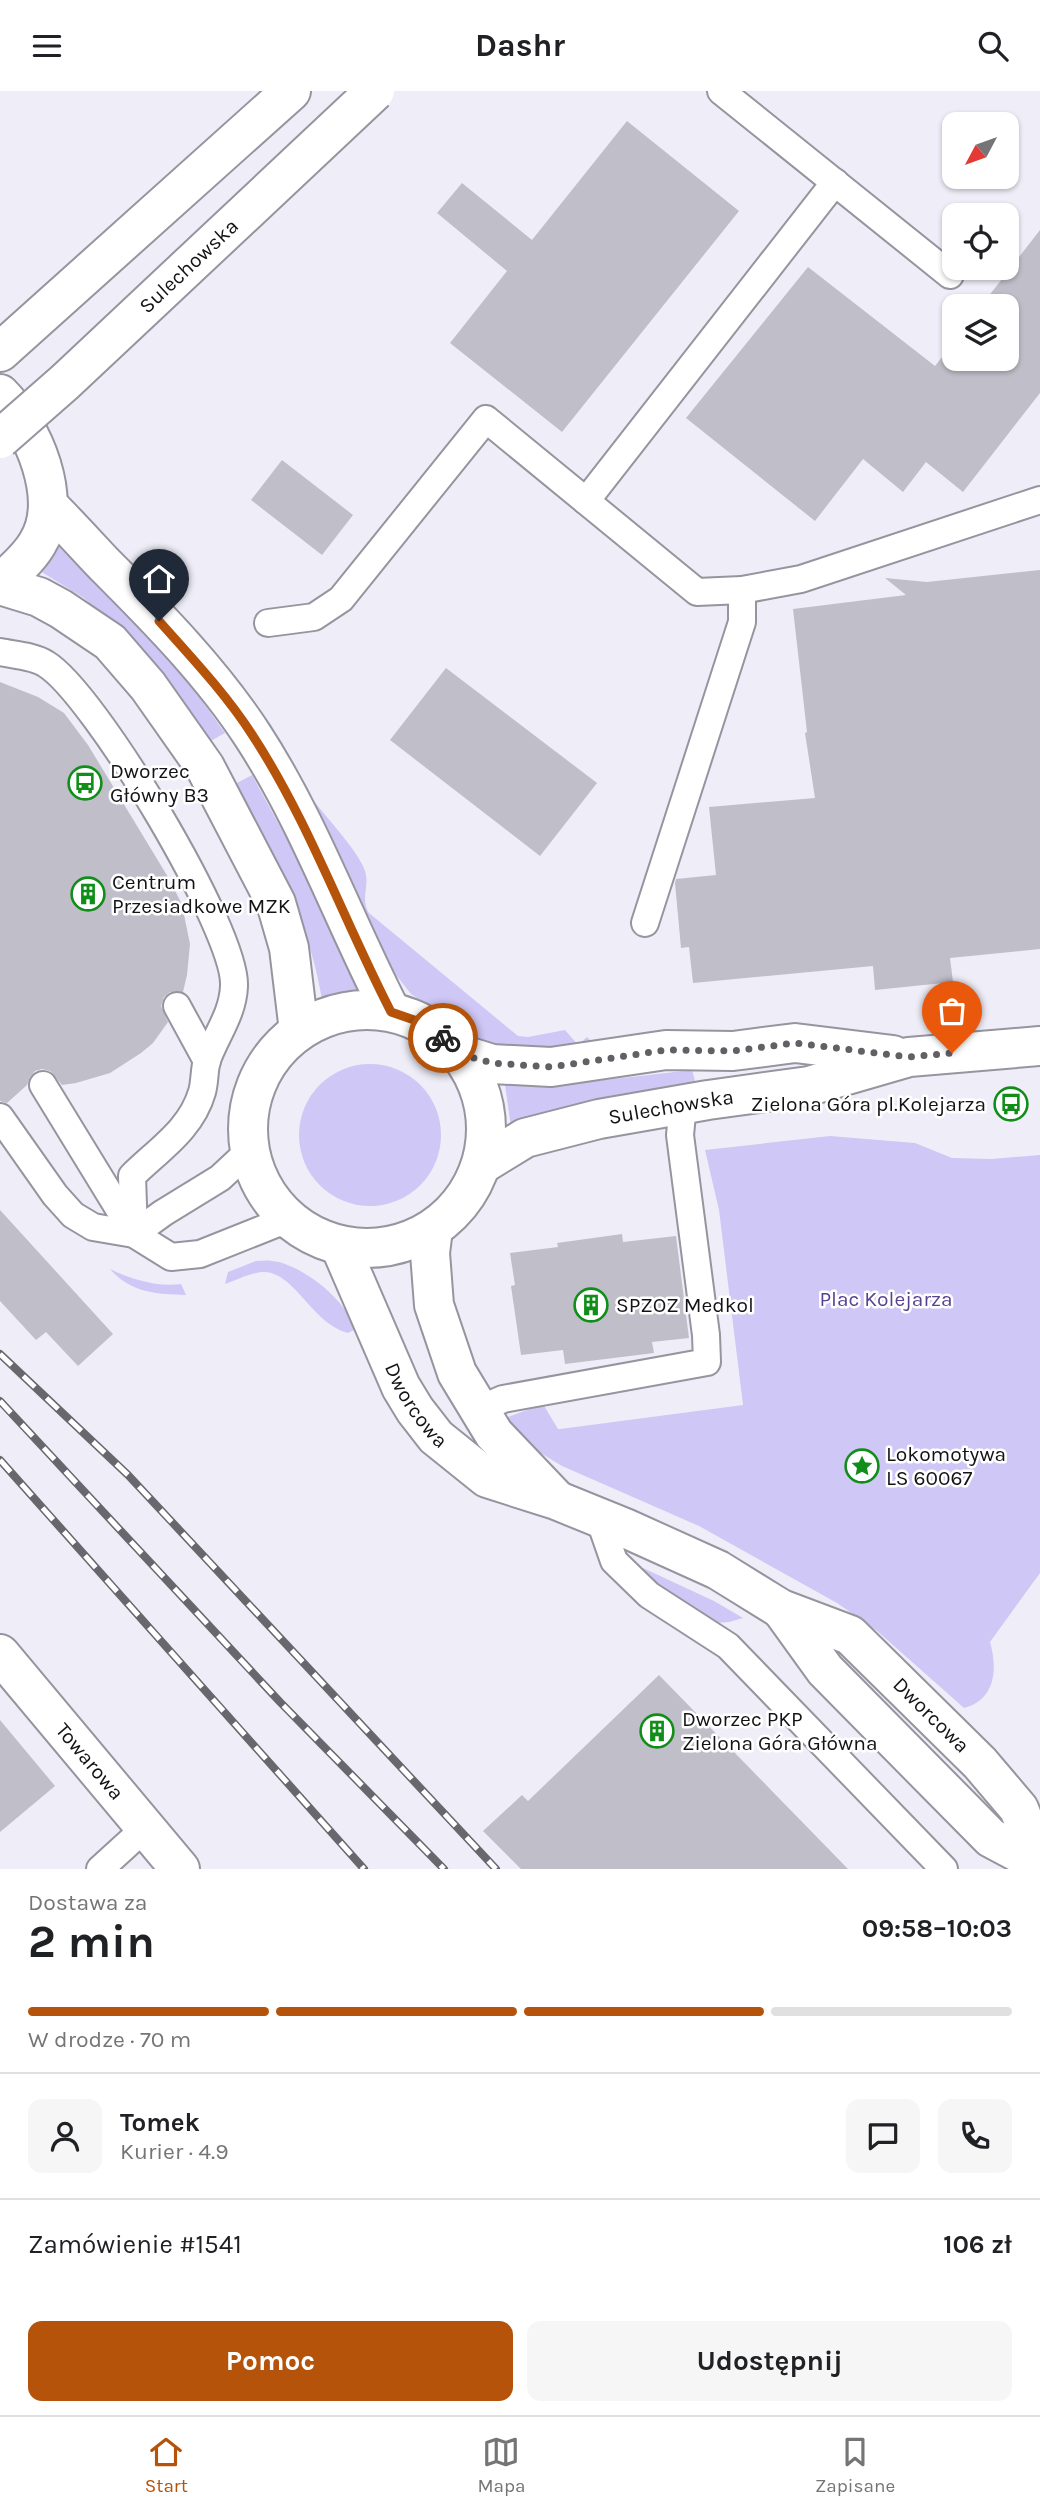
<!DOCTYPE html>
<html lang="pl">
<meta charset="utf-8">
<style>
body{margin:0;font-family:Karla,sans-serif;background:#f6f6f6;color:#202124;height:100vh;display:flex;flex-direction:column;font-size:26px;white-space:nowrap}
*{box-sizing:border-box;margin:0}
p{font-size:23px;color:#757577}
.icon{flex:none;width:38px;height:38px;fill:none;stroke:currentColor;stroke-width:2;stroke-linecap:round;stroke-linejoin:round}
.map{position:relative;height:1778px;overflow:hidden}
.details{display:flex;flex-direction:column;background:#fff;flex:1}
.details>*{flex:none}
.needle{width:46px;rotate:229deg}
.tools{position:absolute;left:942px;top:21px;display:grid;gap:14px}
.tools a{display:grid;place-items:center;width:77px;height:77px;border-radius:14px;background:#fff;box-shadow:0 2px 5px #0004;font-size:35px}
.pin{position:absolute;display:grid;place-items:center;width:60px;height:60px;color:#fff;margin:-72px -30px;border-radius:50% 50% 50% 0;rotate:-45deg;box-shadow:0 0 7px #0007}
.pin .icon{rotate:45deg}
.courier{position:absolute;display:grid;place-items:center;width:70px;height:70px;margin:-35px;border:5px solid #b45309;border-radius:50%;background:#fff;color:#222;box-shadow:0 2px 9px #0007}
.summary em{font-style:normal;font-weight:700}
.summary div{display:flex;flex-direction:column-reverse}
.summary{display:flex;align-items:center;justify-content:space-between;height:119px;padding:0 28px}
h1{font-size:46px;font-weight:700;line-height:52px}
.bar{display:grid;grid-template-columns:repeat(4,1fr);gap:10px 7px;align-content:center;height:84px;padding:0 28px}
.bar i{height:9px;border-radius:5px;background:#e0e0e0}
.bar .current{background:#b45309}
.bar p{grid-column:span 4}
.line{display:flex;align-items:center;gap:18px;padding:0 28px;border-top:2px solid #e0e0e0}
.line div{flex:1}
.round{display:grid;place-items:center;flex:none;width:74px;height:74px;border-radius:14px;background:#f6f6f6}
.action{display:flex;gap:14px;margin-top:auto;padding:14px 28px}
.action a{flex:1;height:80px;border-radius:14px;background:#b45309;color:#fff;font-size:28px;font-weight:700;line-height:80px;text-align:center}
.action a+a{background:#f6f6f6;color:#202124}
header{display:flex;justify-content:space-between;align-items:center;height:91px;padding:0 28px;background:#fff;font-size:32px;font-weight:700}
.tab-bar{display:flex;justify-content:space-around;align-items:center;height:98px;border-top:2px solid #e0e0e0;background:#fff;font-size:19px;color:#757577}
.tab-bar a{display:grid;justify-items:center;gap:4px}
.tab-bar .current{color:#b45309}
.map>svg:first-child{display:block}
</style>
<header><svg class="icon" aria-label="menu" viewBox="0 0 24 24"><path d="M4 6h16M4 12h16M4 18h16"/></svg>Dashr<svg class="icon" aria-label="search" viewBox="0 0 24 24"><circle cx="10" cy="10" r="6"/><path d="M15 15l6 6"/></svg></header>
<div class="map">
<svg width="1040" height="1778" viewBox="0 0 1040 1778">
<rect width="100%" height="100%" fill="#efeef8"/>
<g fill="#cfc7f6">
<polygon points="59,454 135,529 192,596 225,642 207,652 127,547 84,507 40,480"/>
<path d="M252 684 313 796 359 900 322 909C310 832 272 761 235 693Z"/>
<path d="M307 701C321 721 359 760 365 780 370 795 360 808 369 822L518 945 528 946 565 939 578 954 587 946 596 955 533 961 484 952 411 903 392 879Z"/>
<circle cx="370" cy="1044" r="71"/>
<polygon points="692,979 697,997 511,1036 505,994 553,995"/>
<path d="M830 1045 915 1052 952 1067 991 1068 1040 1064V1482L990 1551C998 1579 995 1609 964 1617L876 1539 837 1512 699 1435 562 1375 534 1358 505 1327 543 1313 558 1338H560L743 1314 719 1119 705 1059Z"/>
<path d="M256 1170C261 1170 267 1169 272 1170 300 1172 350 1211 354 1239L348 1242C311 1232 294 1179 262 1181 250 1182 236 1189 225 1193L228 1181Z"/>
<path d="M110 1178C133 1189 157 1196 181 1193L186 1204C156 1203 131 1202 110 1178Z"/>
<polygon points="643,1477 714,1510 743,1527 729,1531 716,1532 658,1500 640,1480"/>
</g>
<g fill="#c0bec8">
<polygon points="627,30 739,120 562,341 450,252 507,180 437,122 462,92 532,149"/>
<polygon points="1040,139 1040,302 963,401 926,371 903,401 863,368 815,430 686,327 808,176 935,275 954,251 954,268 1006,268 1006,215 981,215"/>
<polygon points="282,369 353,424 322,464 251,409"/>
<polygon points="1040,479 1040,858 950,867 953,891 875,899 873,875 693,892 689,856 681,857 675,792 676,788 716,784 709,716 815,707 805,642 807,641 793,518 906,504 885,487 927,491"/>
<polygon points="446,577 597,692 540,765 390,649"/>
<polygon points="0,591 38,606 64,622 88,654 171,791 182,814 190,853 187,884 183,901 170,901 164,906 161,915 168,931 153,952 141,962 110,982 76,992 62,994 50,980 42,978 35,980 30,986 27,994 7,1012 0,1010"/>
<polygon points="0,1119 113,1243 78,1275 46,1241 36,1249 0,1210"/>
<polygon points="622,1143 623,1151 676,1145 689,1247 652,1251 654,1262 565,1273 563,1259 521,1264 511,1195 515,1194 510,1162 558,1156 557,1152"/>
<polygon points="659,1584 848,1778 521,1778 483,1740 522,1704 528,1710"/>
<polygon points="0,1629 55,1695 0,1741"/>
</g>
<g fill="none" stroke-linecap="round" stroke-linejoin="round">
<defs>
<g id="lane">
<polyline points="721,0 950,184"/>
<polyline points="586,410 835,91"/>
<polyline points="268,532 314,526 341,508 486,328 697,501 742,499 801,488 1040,409"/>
<path d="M0 561C14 564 34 565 46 573 94 602 237 840 234 895 233 923 216 944 207 969 204 979 205 991 202 1001 191 1039 158 1059 132 1085L134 1143"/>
<polyline points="645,832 742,531 742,499"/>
<polyline points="177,915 207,970"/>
<polyline points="43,994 133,1141"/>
<polyline points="0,1026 55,1104 73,1124 93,1136 134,1143 171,1166 200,1163 288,1128"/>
<polyline points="134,1143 163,1122 220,1087 249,1060"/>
<polyline points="478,1319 503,1308 707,1271 706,1244 680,1044 683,1013"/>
<polyline points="599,1427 614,1470 649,1504 728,1555 944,1778"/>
<polyline points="100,1778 145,1737"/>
</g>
<g id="street">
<path d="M0 303C33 336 65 409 37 453 28 468 13 481 0 492"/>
<path d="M49 415C68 434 86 454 104 473 158 527 212 582 253 645 309 731 344 830 391 921"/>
<polyline points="0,494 39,506 61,518 110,551 148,595 205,676 276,812 289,857 299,940"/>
<path id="s1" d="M0 1563 180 1778"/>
</g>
<g id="secondary">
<polyline points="0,261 291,0"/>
<circle cx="367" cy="1038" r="119"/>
<polyline points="460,963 492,973 551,976 666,959 733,960 795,952 893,964"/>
<path id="s2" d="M481 1074 525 1047 599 1028 708 1009 809 995 909 966 1040 955"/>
<polyline points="433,1138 430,1162 434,1214 457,1282 494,1343 555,1407"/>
<path id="s3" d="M340 1155 401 1296 415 1319 436 1346 487 1387 556 1409 625 1437 718 1479 781 1518 850 1544 980 1672 1019 1718 1040 1772"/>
<polyline points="781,1518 825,1579 991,1747 1040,1773"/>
</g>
</defs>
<use href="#lane" stroke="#96949e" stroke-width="30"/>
<use href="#street" stroke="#96949e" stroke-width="42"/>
<use href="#secondary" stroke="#96949e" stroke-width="42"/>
<use href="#lane" stroke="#fff" stroke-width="26"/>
<use href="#street" stroke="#fff" stroke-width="38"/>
<use href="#secondary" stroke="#fff" stroke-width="38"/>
<defs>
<g id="rail">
<polyline points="0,1263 128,1384 496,1778"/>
<polyline points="0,1310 280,1611 444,1778"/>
<polyline points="0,1369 364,1778"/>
</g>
</defs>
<use href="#rail" stroke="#67676d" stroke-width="8"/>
<use href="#rail" stroke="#fff" stroke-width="5" stroke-dasharray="16" stroke-linecap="butt"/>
<defs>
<g id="secondary-bridge">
<path id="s4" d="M0 348 65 291 375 0"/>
</g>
</defs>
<use href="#secondary-bridge" stroke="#96949e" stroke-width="42" stroke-linecap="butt"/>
<use href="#secondary-bridge" stroke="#fff" stroke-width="38"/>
</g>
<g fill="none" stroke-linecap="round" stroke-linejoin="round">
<polyline stroke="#606065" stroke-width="7" stroke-dasharray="0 12.6" points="443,947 460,963 492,972 551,976 666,959 733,960 795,952 909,966 952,962"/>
<path stroke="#b45309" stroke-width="9" d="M159 530C192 567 226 603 253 645 309 731 344 830 391 921L417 930 443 947"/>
</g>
<defs>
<symbol id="bus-ring" viewBox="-11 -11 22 22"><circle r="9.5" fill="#fff" stroke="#118d19" stroke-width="1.5"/><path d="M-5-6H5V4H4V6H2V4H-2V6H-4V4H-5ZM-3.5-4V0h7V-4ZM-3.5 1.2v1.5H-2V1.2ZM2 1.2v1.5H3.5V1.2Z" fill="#118d19"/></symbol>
<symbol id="building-ring" viewBox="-11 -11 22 22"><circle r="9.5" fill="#fff" stroke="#118d19" stroke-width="1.5"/><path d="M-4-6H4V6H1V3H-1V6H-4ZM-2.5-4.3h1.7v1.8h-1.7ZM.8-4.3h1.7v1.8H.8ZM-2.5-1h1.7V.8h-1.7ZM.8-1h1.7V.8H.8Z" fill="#118d19"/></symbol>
<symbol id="sight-ring" viewBox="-11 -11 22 22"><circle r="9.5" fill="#fff" stroke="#118d19" stroke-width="1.5"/><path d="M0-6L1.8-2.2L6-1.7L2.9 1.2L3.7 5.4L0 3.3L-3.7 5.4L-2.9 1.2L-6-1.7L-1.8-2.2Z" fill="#118d19"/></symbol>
</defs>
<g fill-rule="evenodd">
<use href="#bus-ring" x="66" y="673" width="38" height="38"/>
<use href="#building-ring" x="69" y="784" width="38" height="38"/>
<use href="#bus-ring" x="992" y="994" width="38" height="38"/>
<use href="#building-ring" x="572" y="1195" width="38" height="38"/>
<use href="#sight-ring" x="843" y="1356" width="38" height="38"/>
<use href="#building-ring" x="638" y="1621" width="38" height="38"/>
</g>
<g text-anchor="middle" stroke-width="5" stroke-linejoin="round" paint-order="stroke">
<g font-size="21" fill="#131316" stroke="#fff">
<text dy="7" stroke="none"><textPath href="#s4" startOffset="256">Sulechowska</textPath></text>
<text dy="7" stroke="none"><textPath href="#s2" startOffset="201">Sulechowska</textPath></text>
<text dy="7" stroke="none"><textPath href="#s3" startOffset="177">Dworcowa</textPath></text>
<text dy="7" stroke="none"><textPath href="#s3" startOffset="791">Dworcowa</textPath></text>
<text dy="7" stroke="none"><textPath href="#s1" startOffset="140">Towarowa</textPath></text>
</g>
<g font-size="21" fill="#131316" stroke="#fff" text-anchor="start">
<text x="110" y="687">Dworzec<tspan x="110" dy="24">Główny B3</tspan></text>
<text x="112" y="798">Centrum<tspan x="112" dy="24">Przesiadkowe MZK</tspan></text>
<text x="986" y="1020" text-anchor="end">Zielona Góra pl.Kolejarza</text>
<text x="616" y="1221">SPZOZ Medkol</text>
<text x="886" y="1370">Lokomotywa<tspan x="886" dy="24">LS 60067</tspan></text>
<text x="682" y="1635">Dworzec PKP<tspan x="682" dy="24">Zielona Góra Główna</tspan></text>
</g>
<g font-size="21" fill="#584391" stroke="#fff">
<text x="886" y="1215">Plac Kolejarza</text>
</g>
</g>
</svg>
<div class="tools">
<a><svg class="needle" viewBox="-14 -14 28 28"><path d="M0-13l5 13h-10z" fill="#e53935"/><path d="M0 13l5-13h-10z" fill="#757577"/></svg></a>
<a><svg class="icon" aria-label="locate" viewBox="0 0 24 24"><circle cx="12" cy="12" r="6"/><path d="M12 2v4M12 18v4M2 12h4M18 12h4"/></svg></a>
<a><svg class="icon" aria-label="layers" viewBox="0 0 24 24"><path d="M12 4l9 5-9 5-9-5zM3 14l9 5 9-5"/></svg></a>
</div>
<div class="pin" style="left:952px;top:962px;background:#ea580c"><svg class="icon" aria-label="bag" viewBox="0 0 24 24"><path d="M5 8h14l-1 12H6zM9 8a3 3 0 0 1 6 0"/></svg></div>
<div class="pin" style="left:159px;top:530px;background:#1f2937"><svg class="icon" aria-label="home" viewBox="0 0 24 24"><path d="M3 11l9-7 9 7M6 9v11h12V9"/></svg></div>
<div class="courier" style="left:443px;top:947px"><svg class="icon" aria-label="bike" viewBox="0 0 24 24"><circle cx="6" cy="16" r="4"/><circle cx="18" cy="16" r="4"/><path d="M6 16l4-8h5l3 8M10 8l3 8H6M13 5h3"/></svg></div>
</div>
<section class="details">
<div class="summary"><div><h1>2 min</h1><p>Dostawa za</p></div><em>09:58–10:03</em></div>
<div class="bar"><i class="current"></i><i class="current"></i><i class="current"></i><i></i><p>W drodze · 70 m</p></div>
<div class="line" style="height:126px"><a class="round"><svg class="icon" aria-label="person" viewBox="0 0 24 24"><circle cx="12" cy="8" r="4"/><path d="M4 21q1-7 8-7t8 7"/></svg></a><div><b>Tomek</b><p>Kurier · 4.9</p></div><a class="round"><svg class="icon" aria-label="chat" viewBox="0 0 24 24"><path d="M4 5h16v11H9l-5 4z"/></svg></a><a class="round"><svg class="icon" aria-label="phone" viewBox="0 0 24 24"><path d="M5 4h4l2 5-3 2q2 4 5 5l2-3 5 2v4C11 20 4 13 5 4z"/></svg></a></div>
<div class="line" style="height:91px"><div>Zamówienie #1541</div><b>106 zł</b></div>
<div class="action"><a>Pomoc</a><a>Udostępnij</a></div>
</section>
<nav class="tab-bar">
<a class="current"><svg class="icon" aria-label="home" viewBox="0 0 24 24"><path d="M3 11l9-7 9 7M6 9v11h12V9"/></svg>Start</a>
<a><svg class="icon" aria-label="map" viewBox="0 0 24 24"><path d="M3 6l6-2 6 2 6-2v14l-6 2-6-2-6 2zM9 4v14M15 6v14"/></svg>Mapa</a>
<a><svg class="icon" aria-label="saved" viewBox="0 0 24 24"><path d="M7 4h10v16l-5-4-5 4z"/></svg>Zapisane</a>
</nav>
